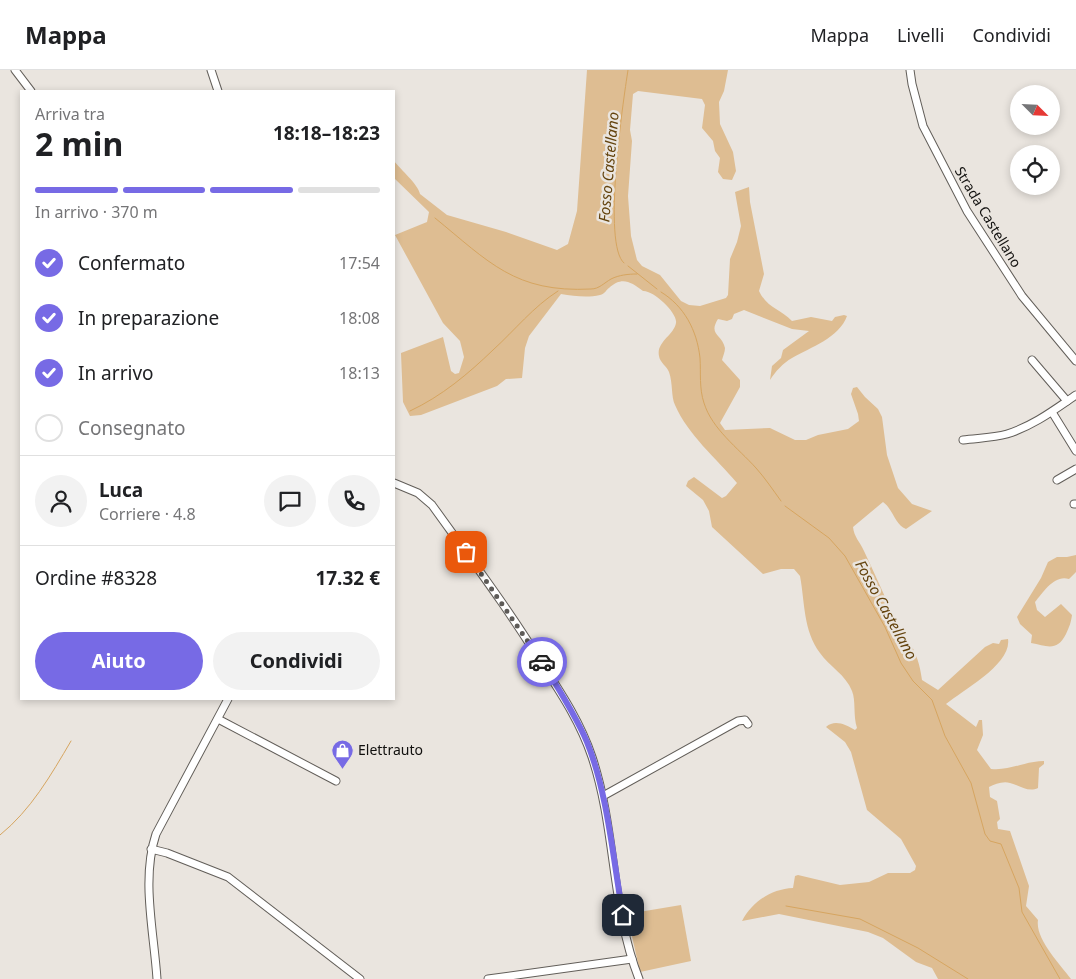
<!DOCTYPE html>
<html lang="it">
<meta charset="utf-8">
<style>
body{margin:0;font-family:"Noto Sans",sans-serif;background:#f2f2f2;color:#202124;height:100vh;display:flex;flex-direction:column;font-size:19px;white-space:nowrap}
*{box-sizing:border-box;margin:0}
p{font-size:16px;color:#757577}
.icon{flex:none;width:28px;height:28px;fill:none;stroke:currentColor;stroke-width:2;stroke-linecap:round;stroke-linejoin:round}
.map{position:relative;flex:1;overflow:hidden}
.details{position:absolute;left:20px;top:20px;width:375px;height:610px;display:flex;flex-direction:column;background:#fff;border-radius:0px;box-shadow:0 2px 8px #0003}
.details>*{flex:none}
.needle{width:32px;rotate:114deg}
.buttons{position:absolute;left:1010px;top:15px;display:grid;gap:10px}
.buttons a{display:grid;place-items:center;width:50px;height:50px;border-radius:50%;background:#fff;box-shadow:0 2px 8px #0003;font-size:25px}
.pin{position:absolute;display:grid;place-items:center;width:42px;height:42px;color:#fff;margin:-21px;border-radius:10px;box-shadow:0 2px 8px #0006}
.courier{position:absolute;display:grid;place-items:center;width:50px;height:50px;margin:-25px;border:4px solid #776ae5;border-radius:50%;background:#fff;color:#222;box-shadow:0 1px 6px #0007}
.summary em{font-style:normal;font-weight:700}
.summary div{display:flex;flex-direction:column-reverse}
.summary{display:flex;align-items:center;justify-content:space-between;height:85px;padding:0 15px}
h1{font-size:32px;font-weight:700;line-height:38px}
.bar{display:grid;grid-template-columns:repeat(4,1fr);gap:8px 5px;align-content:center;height:60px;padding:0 15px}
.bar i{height:6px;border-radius:4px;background:#e0e0e0}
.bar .current{background:#776ae5}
.bar p{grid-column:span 4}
.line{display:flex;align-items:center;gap:12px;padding:0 15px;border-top:1px solid #e0e0e0}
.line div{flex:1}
.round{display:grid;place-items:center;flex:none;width:52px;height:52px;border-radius:26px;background:#f2f2f2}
ol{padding:0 15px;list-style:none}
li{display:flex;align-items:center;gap:15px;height:55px}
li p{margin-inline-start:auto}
li .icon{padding:5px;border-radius:50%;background:#776ae5;color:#fff;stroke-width:4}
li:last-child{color:#757577}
li i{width:28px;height:28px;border:2px solid #e0e0e0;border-radius:50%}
.button{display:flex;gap:10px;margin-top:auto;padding:10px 15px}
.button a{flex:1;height:58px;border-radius:30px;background:#776ae5;color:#fff;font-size:20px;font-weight:700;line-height:58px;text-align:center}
.button a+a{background:#f2f2f2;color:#202124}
header{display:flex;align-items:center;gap:30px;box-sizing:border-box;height:70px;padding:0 25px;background:#fff;border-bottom:1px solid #e0e0e0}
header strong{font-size:24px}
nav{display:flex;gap:28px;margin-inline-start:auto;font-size:18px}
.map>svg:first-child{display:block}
</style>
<header>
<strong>Mappa</strong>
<nav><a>Mappa</a><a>Livelli</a><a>Condividi</a></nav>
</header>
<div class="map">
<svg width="1076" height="909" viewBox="0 0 1076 909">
<rect width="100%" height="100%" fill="#eae5df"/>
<g fill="#debd92">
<path d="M587 0H728L724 21 719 32 720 54 733 82 736 101 732 110 723 109 718 102 720 88 715 81 713 71 702 58 705 35 702 29 638 21 633 24 630 60 632 71 628 126 631 166 637 190 642 196 660 205 681 231 689 235 700 236 726 228 728 225 730 189 737 172 741 156 735 122 749 117 750 132 764 204 759 221C767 238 780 239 792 251L811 247 832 251 835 247 844 245 847 246C839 268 811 277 792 288 783 293 775 302 770 310L772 296 781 288 783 280 809 261 792 259 744 240 734 244 732 249 727 251 718 249C708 265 722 264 725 278 725 282 723 286 722 290L740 310V317L720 353 725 360 770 358 795 370H806L818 365 848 359 859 351 858 344 851 324 853 318 857 317 865 327 878 339 882 347 887 385 898 418 912 434 932 441 906 459C895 455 893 439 883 432L853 457C854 467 860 472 864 481 874 502 883 523 893 544 907 571 918 578 922 610L938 620 985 577 993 573 999 574 1001 570 1008 569C1012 594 963 620 946 634L976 657 979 650H982L983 665 977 680 991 699C1010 701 1025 691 1044 691V694L1039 698 1038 718C1028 723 1019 715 1010 713 1003 711 995 714 989 717L990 727 997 731 1000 749 997 752 998 759 1010 761 1029 816 1026 836 1038 850C1035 869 1060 894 1071 909H938L932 898 916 892 883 868 868 862 779 844 742 851C752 832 771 819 793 818L795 806 798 805 840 815 869 812 888 803H910L915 800 916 796 901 769 867 740 851 682 845 672 826 657C835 649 846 655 855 660L857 658C853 646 856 630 852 621 846 605 829 596 820 583 803 560 805 533 800 506L794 499H781L763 504 712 457 709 441 703 430 686 416 688 411 694 407 722 428 726 426 737 413C716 388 688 365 675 335 671 327 673 313 669 302 667 296 660 293 659 286 656 272 674 265 676 253 678 243 653 220 643 221 631 212 622 206 609 218 606 220 605 224 600 225 587 228 574 226 561 224L529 266 525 278 522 308 506 309 497 316 421 345 410 346 403 332 401 283 443 267 451 301 455 304 459 303 464 287 460 271 443 253 395 165 427 152 429 142 394 108V91C401 100 418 114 420 124L447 145 506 162 557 180 568 174 577 141Z"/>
<path d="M1076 485V502L1069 509C1055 504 1043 522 1035 532L1037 540 1045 547 1061 534 1072 545C1071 553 1069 557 1066 564 1057 582 1047 576 1031 573L1032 565 1020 554 1017 547 1041 508 1048 492 1057 487H1067Z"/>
<polygon points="681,835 691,891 640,902 627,844"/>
</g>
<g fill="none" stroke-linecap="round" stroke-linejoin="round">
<g stroke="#d6a560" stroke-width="1">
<path d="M435 148C489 192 515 223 591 219 599 219 604 213 611 209 619 205 628 204 637 204"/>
<path d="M624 193C602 175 623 32 628 0"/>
<polyline points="628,196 657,219"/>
<path d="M661 222C684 236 697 260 700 288 701 303 699 318 704 333 712 359 738 378 756 398 765 408 773 420 781 431"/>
<path d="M410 341C442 326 468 304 493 280 515 260 533 237 558 221"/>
<polyline points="785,436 829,468 845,486 885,557 901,593 913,611 932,630 945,666 971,713 985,764 990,771 1001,774 1019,818 1022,842 1060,909"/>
<path d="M0 765C31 740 51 705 71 671"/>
<polyline points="786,836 860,849 918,878 968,909"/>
</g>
<defs>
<g id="minor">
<polyline points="15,0 31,21"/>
<polyline points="211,0 218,21"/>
<polyline points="910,0 912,14 923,56 967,141 1022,226 1076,291"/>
<polyline points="1032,290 1067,331"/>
<polyline points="1052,342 1076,381"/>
<path d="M963 370C977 368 993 368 1007 364 1033 356 1054 340 1076 325"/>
<polyline points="1057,410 1076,399"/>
<path d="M394 413 418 423 432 435C470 488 510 541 544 597 563 626 581 654 592 687 616 759 611 838 639 909"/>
<polyline points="1074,434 1076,434"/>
<polyline points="218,649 336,711"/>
<polyline points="603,726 738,651 745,650 748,654"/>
<polyline points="151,779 167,783 228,807 360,909"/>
<path d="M157 909C154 862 141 809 156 764L228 629"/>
<polyline points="488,909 632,889"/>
</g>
</defs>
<use href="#minor" stroke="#625e59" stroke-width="9"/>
<use href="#minor" stroke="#fff" stroke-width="7"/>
</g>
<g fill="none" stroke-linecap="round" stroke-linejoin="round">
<polyline stroke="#5e5b58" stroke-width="5" stroke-dasharray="0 9" points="466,482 542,592"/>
<path stroke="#776ae5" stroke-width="6" d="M542 592C558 618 575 644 587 672 608 724 613 790 623 845"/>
</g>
<defs>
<symbol id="shop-pin" viewBox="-11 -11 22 30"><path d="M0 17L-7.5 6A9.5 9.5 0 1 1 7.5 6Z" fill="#776ae5" stroke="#eae5df"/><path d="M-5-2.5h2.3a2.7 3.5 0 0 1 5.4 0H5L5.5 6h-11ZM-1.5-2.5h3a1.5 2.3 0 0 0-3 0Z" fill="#fff"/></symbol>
</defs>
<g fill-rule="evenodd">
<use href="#shop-pin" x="330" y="668" width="25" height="34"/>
</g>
<g text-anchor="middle" stroke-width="5" stroke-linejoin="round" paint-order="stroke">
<g font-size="14" fill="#12110f" stroke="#eae5df">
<text transform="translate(988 147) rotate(59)" y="5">Strada Castellano</text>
</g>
<g font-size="14" fill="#12110f" stroke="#eae5df" text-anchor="start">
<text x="358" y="685">Elettrauto</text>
</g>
<g font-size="15" font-style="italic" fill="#64430d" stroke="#eae5df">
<text transform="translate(609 97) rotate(-85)" y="5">Fosso Castellano</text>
<text transform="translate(886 540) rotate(61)" y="5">Fosso Castellano</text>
</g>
</g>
</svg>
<div class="buttons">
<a><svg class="needle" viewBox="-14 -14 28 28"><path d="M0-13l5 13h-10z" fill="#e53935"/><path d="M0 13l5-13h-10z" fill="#757577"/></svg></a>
<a><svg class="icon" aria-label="locate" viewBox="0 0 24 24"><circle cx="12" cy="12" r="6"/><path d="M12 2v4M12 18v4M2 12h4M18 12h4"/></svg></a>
</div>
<div class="pin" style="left:466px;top:482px;background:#ea580c"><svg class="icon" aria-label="bag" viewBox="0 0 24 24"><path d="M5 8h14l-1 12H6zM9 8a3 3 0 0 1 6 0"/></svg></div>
<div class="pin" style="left:623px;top:845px;background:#1f2937"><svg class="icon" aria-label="home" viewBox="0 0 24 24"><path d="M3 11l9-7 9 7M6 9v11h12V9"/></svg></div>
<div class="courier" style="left:542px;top:592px"><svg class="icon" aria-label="car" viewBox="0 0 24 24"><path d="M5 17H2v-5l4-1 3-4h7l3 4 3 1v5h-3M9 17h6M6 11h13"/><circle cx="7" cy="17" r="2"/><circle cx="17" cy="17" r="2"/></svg></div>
<section class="details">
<div class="summary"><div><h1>2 min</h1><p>Arriva tra</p></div><em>18:18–18:23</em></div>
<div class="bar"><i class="current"></i><i class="current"></i><i class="current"></i><i></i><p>In arrivo · 370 m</p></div>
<ol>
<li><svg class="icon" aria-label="check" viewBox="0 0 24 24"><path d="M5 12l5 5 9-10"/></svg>Confermato<p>17:54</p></li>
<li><svg class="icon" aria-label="check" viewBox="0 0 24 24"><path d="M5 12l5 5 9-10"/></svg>In preparazione<p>18:08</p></li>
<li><svg class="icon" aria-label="check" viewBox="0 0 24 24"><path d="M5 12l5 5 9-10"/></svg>In arrivo<p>18:13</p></li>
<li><i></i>Consegnato</li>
</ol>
<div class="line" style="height:90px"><a class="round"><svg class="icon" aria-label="person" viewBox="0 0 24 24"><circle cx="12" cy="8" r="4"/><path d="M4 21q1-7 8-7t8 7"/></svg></a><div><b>Luca</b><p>Corriere · 4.8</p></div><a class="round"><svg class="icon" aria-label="chat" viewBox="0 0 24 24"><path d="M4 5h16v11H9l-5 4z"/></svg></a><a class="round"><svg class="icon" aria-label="phone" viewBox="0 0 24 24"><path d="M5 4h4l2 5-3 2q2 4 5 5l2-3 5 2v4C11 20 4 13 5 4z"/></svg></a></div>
<div class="line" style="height:65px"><div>Ordine #8328</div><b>17.32 €</b></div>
<div class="button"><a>Aiuto</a><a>Condividi</a></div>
</section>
</div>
